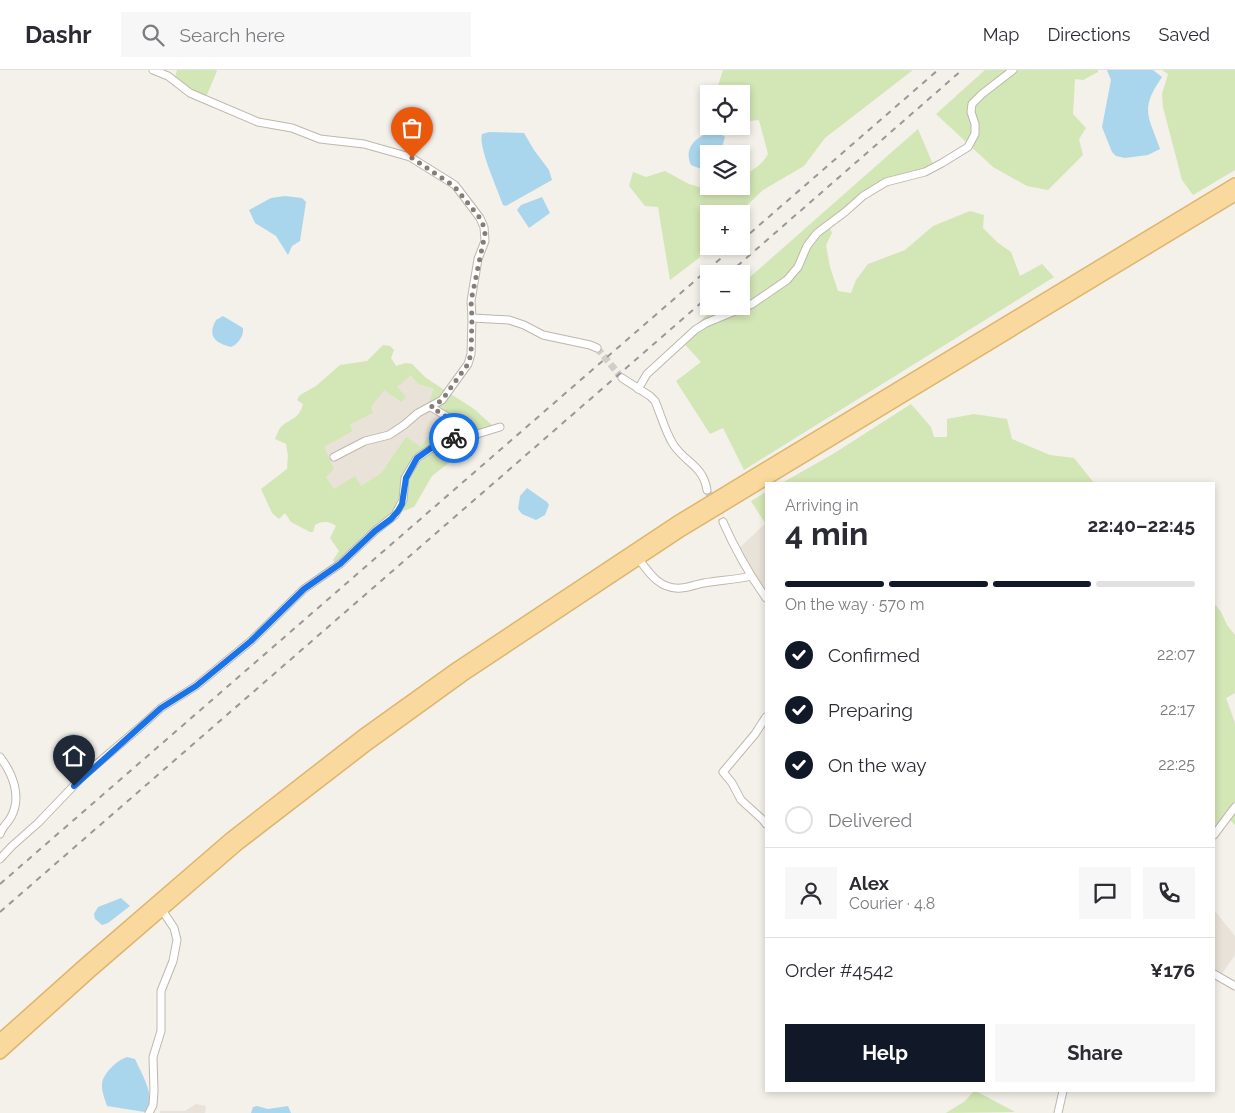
<!DOCTYPE html>
<meta charset="utf-8">
<style>
body{margin:0;font-family:Raleway,sans-serif;background:#f7f7f7;color:#2b2b33;height:100vh;display:flex;flex-direction:column;font-size:19px;white-space:nowrap}
*{box-sizing:border-box;margin:0}
p{font-size:16px;color:#7c7c81}
.icon{flex:none;width:28px;height:28px;fill:none;stroke:currentColor;stroke-width:2;stroke-linecap:round;stroke-linejoin:round}
.map{position:relative;flex:1;overflow:hidden}
.details{position:absolute;left:765px;top:412px;width:450px;height:610px;display:flex;flex-direction:column;background:#fff;border-radius:0px;box-shadow:0 2px 8px #0003}
.details>*{flex:none}
.tools{position:absolute;left:700px;top:15px;display:grid;gap:10px}
.tools a{display:grid;place-items:center;width:50px;height:50px;border-radius:0px;background:#fff;box-shadow:0 2px 8px #0003;font-size:25px}
.pin{position:absolute;display:grid;place-items:center;width:42px;height:42px;color:#fff;margin:-51px -21px;border-radius:50% 50% 50% 0;rotate:-45deg;box-shadow:0 0 5px #0007}
.pin .icon{rotate:45deg}
.courier{position:absolute;display:grid;place-items:center;width:50px;height:50px;margin:-25px;border:4px solid #1a73e8;border-radius:50%;background:#fff;color:#222;box-shadow:0 1px 6px #0007}
.headline em{font-style:normal;font-weight:700}
.headline div{display:flex;flex-direction:column-reverse}
.headline{display:flex;align-items:center;justify-content:space-between;height:85px;padding:0 20px}
h1{font-size:32px;font-weight:700;line-height:38px}
.bar{display:grid;grid-template-columns:repeat(4,1fr);gap:8px 5px;align-content:center;height:60px;padding:0 20px}
.bar i{height:6px;border-radius:4px;background:#e1e1e2}
.bar .selected{background:#111827}
.bar p{grid-column:span 4}
.line{display:flex;align-items:center;gap:12px;padding:0 20px;border-top:1px solid #e1e1e2}
.line div{flex:1}
.round{display:grid;place-items:center;flex:none;width:52px;height:52px;border-radius:0px;background:#f7f7f7}
ol{padding:0 20px;list-style:none}
li{display:flex;align-items:center;gap:15px;height:55px}
li p{margin-inline-start:auto}
li .icon{padding:5px;border-radius:50%;background:#111827;color:#fff;stroke-width:4}
li:last-child{color:#7c7c81}
li i{width:28px;height:28px;border:2px solid #e1e1e2;border-radius:50%}
.button{display:flex;gap:10px;margin-top:auto;padding:10px 20px}
.button a{flex:1;height:58px;border-radius:0px;background:#111827;color:#fff;font-size:20px;font-weight:700;line-height:58px;text-align:center}
.button a+a{background:#f7f7f7;color:#2b2b33}
header{display:flex;align-items:center;gap:30px;box-sizing:border-box;height:70px;padding:0 25px;background:#fff;border-bottom:1px solid #e1e1e2}
header strong{font-size:24px}
nav{display:flex;gap:28px;margin-inline-start:auto;font-size:18px}
.search{width:350px;height:45px;background:#f7f7f7;display:flex;align-items:center;gap:12px;box-sizing:border-box;padding:0 18px;border-radius:0px;color:#7c7c81;font-size:19px}
.map>svg:first-child{display:block}
</style>
<header>
<strong>Dashr</strong>
<div class="search"><svg class="icon" aria-label="search" viewBox="0 0 24 24"><circle cx="10" cy="10" r="6"/><path d="M15 15l6 6"/></svg>Search here</div>
<nav><a>Map</a><a>Directions</a><a>Saved</a></nav>
</header>
<div class="map">
<svg width="1235" height="1043" viewBox="0 0 1235 1043">
<rect width="100%" height="100%" fill="#f4f0ea"/>
<g fill="#e8e2d8">
<polygon points="411,304 418,314 434,319 445,343 421,378 406,367 381,403 361,416 334,419 326,407 324,377 353,361 350,355 373,343 370,337 384,319 400,332 397,317"/>
<polygon points="766,453 766,530 742,497 735,482"/>
<polygon points="1215,841 1235,866 1235,885 1221,905 1214,901"/>
<polygon points="196,1034 206,1036 205,1043 160,1043 160,1041 185,1041"/>
</g>
<g fill="#d3e6b5" fill-rule="evenodd">
<polygon points="177,0 216,0 217,1 206,27 185,18 175,7"/>
<path d="M723 0H913L825 68 804 96 763 120 738 144H709V176L699 188 670 210 658 137 645 136 629 116 633 102 646 107 665 101 689 114 727 125 731 116H741V106C752 101 762 95 768 84L759 50 741 52V24H720L717 19Z"/>
<polygon points="985,0 1098,0 1098,2 1083,10 1075,9 1073,44 1086,58 1079,69 1083,85 1048,120 1027,116 993,97 936,44"/>
<polygon points="1162,0 1235,0 1235,100 1193,125 1182,110 1163,37 1162,24 1168,4"/>
<polygon points="918,59 935,99 879,118 830,158 832,163 826,175 830,197 838,221 851,223 856,210 868,194 905,180 933,156 970,141 984,145 983,158 997,172 1011,182 1020,206 1042,194 1054,207 744,400 723,358 710,364 676,311 701,292 680,269 717,236 741,236 741,215"/>
<path d="M383 275 390 276 394 280 391 288 396 296 406 293 412 294 426 308 474 339 494 357 432 406 414 437C397 443 383 449 369 461 356 471 350 483 335 493L333 490 339 481 330 468 336 456C330 451 321 451 315 455L313 462H310L291 452 285 443 279 449 272 443 261 419 287 399 288 386 286 374 275 369C277 365 278 360 281 357 290 348 299 350 303 334L297 330 300 325 316 316 340 295 367 291ZM411 305 418 314 434 319 429 332 445 343 421 377 406 367 381 403 361 416 355 406 334 419 326 407 334 399 324 377 353 361 350 355 373 343 371 337 384 320 401 332 406 327 397 317Z"/>
<polygon points="911,334 931,357 934,367 947,367 947,349 974,344 1007,349 1012,369 1050,385 1074,388 1095,414 780,414 833,384"/>
<polygon points="766,422 766,453 765,453 751,431"/>
<polygon points="1214,533 1221,542 1227,555 1235,565 1235,623 1226,628 1235,653 1235,755 1226,746 1214,761"/>
<polygon points="974,1021 976,1021 1015,1042 946,1043 965,1031"/>
</g>
<g fill="#aad6ed">
<path d="M1107 0H1153L1162 7C1139 40 1149 46 1160 79L1148 85 1125 88 1116 86 1112 82 1102 57 1111 10Z"/>
<path d="M713 61 718 62 725 67 720 84H709V102L691 95C683 77 697 66 713 61Z"/>
<path d="M489 62 524 63 534 80 549 100 552 110 506 136 503 135C498 120 478 77 482 64Z"/>
<polygon points="285,126 302,128 306,132 300,171 292,176 288,185 276,166 255,153 249,140 271,128"/>
<polygon points="542,127 550,143 529,158 517,140 521,135"/>
<path d="M223 246 243 258C244 266 238 274 231 277 215 273 207 266 216 250Z"/>
<polygon points="527,418 547,432 549,435 545,445 536,450 522,444 518,439 520,426"/>
<path d="M72 664C81 665 88 668 87 678L82 683C76 683 68 682 64 677L66 667Z"/>
<polygon points="121,828 130,836 108,853 102,855 95,849 94,844 98,837"/>
<path d="M127 987 135 989C141 1003 158 1029 145 1042L107 1036C105 1029 102 1023 102 1016 101 1005 117 990 127 987Z"/>
<polygon points="257,1036 268,1039 288,1036 291,1043 251,1043 253,1037"/>
</g>
<g fill="none" stroke-linecap="round" stroke-linejoin="round">
<g stroke="#d2cdc6" stroke-width="7" stroke-dasharray="7 3.5" stroke-linecap="butt">
<polyline points="597,278 622,308"/>
<polyline points="707,420 723,452"/>
</g>
<defs>
<g id="street">
<polyline points="153,0 168,6 190,23 258,52 292,58 320,69 364,74 410,87 455,115 480,148 484,157 485,171 478,189 471,231 472,248 509,250 524,255 543,265 590,275 597,278"/>
<path d="M622 308 650 326 655 331C661 345 665 361 673 374 685 393 703 395 707 420"/>
<polyline points="638,319 647,304 695,260 706,253 752,234 787,210 798,197 807,176 817,163 845,142 863,126 886,112 925,102 942,93 968,77 975,64 975,54 971,42 972,34 982,24 1013,0"/>
<polyline points="431,337 461,355 470,366"/>
<polyline points="334,387 365,371 389,365 404,355 418,343 442,330 468,294 471,284 472,248"/>
<path d="M723 452C735 479 749 504 766 528"/>
<path d="M638 488C649 503 660 520 681 518 689 518 696 514 704 513 720 510 735 510 751 506"/>
<polyline points="766,647 755,664 723,702 732,713 741,730 763,750 766,754"/>
<path d="M0 687C13 704 22 727 11 747 8 753 2 757 0 764"/>
<polyline points="1214,765 1235,737"/>
<polyline points="0,789 12,776 38,753 84,705 139,658 161,638 196,616 251,571 304,519 340,494 375,461 395,445 403,430 405,408 417,388 445,369 474,365 500,357"/>
<polyline points="1214,904 1235,916"/>
<polyline points="149,1043 153,1035 154,1021 153,987 161,961 161,921 173,891 177,870 174,858 162,840"/>
<polyline points="1058,1043 1063,1021"/>
</g>
<g id="primary">
<polyline points="0,970 85,894 231,768 362,666 457,598 677,452 1235,114"/>
<polyline points="0,983 91,901 237,775 368,674 462,606 682,460 1235,125"/>
</g>
</defs>
<use href="#street" stroke="#bfb7ad" stroke-width="9"/>
<use href="#primary" stroke="#deb56d" stroke-width="14"/>
<use href="#street" stroke="#fff" stroke-width="7"/>
<use href="#primary" stroke="#f9d99d" stroke-width="11"/>
<g stroke="#989898" stroke-width="2" stroke-dasharray="6 6" stroke-linecap="butt">
<polyline points="741,171 938,0"/>
<polyline points="728,204 962,0"/>
<polyline points="0,814 735,176"/>
<polyline points="0,842 709,226"/>
</g>
</g>
<g fill="none" stroke-linecap="round" stroke-linejoin="round">
<polyline stroke="#847e76" stroke-width="5" stroke-dasharray="0 9" points="412,88 454,116 480,148 484,157 485,164 471,231 472,248 471,284 468,294 442,330 431,337 461,356 470,366 454,368"/>
<polyline stroke="#1a73e8" stroke-width="6" points="74,716 161,638 196,616 251,571 304,519 340,494 375,461 391,449 398,441 402,434 406,408 417,388 445,368 454,368"/>
</g>
</svg>
<div class="tools">
<a><svg class="icon" aria-label="locate" viewBox="0 0 24 24"><circle cx="12" cy="12" r="6"/><path d="M12 2v4M12 18v4M2 12h4M18 12h4"/></svg></a>
<a><svg class="icon" aria-label="layers" viewBox="0 0 24 24"><path d="M12 4l9 5-9 5-9-5zM3 14l9 5 9-5"/></svg></a>
<a>+</a>
<a>−</a>
</div>
<div class="pin" style="left:412px;top:88px;background:#ea580c"><svg class="icon" aria-label="bag" viewBox="0 0 24 24"><path d="M5 8h14l-1 12H6zM9 8a3 3 0 0 1 6 0"/></svg></div>
<div class="pin" style="left:74px;top:716px;background:#1f2937"><svg class="icon" aria-label="home" viewBox="0 0 24 24"><path d="M3 11l9-7 9 7M6 9v11h12V9"/></svg></div>
<div class="courier" style="left:454px;top:368px"><svg class="icon" aria-label="bike" viewBox="0 0 24 24"><circle cx="6" cy="16" r="4"/><circle cx="18" cy="16" r="4"/><path d="M6 16l4-8h5l3 8M10 8l3 8H6M13 5h3"/></svg></div>
<section class="details">
<div class="headline"><div><h1>4 min</h1><p>Arriving in</p></div><em>22:40–22:45</em></div>
<div class="bar"><i class="selected"></i><i class="selected"></i><i class="selected"></i><i></i><p>On the way · 570 m</p></div>
<ol>
<li><svg class="icon" aria-label="check" viewBox="0 0 24 24"><path d="M5 12l5 5 9-10"/></svg>Confirmed<p>22:07</p></li>
<li><svg class="icon" aria-label="check" viewBox="0 0 24 24"><path d="M5 12l5 5 9-10"/></svg>Preparing<p>22:17</p></li>
<li><svg class="icon" aria-label="check" viewBox="0 0 24 24"><path d="M5 12l5 5 9-10"/></svg>On the way<p>22:25</p></li>
<li><i></i>Delivered</li>
</ol>
<div class="line" style="height:90px"><a class="round"><svg class="icon" aria-label="person" viewBox="0 0 24 24"><circle cx="12" cy="8" r="4"/><path d="M4 21q1-7 8-7t8 7"/></svg></a><div><b>Alex</b><p>Courier · 4.8</p></div><a class="round"><svg class="icon" aria-label="chat" viewBox="0 0 24 24"><path d="M4 5h16v11H9l-5 4z"/></svg></a><a class="round"><svg class="icon" aria-label="phone" viewBox="0 0 24 24"><path d="M5 4h4l2 5-3 2q2 4 5 5l2-3 5 2v4C11 20 4 13 5 4z"/></svg></a></div>
<div class="line" style="height:65px"><div>Order #4542</div><b>¥176</b></div>
<div class="button"><a>Help</a><a>Share</a></div>
</section>
</div>
